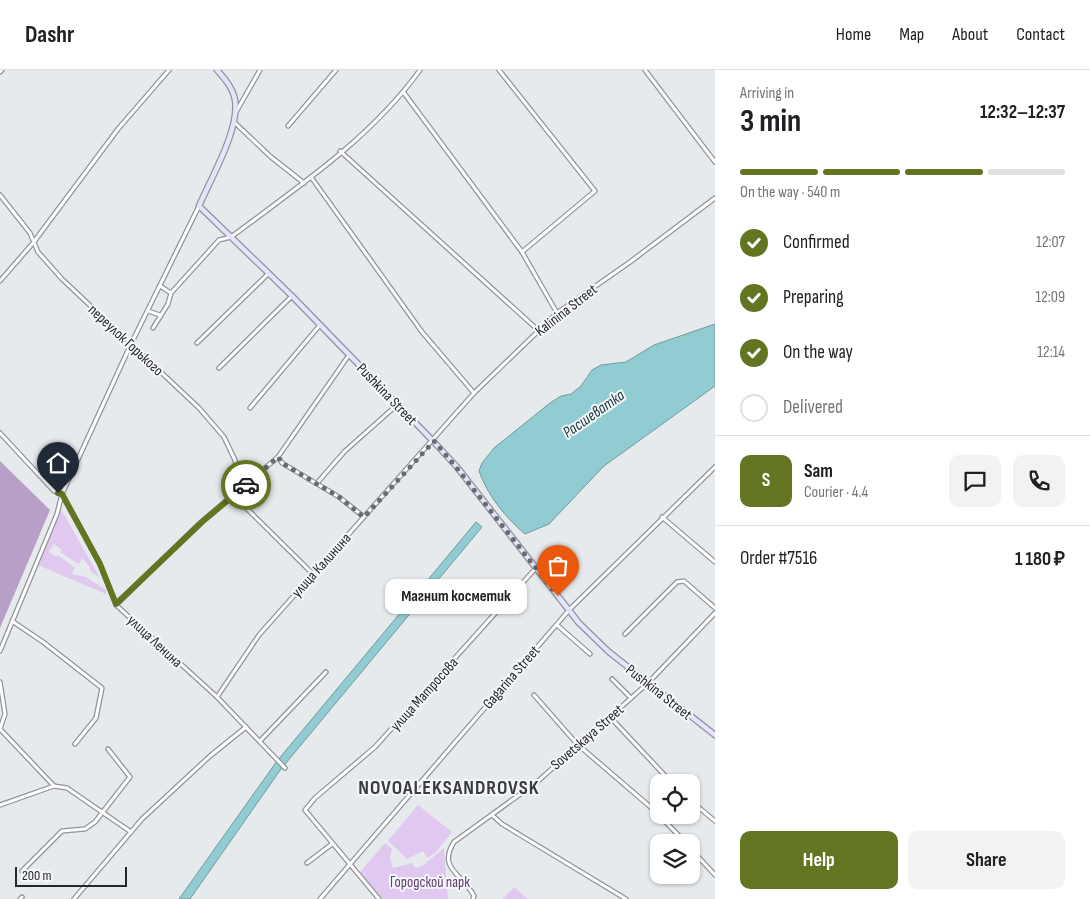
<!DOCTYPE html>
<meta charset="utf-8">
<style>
body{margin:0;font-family:"Sofia Sans Condensed",sans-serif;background:#f2f2f2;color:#202124;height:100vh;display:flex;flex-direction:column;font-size:19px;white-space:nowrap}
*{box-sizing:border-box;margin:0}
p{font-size:16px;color:#757577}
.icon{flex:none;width:28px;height:28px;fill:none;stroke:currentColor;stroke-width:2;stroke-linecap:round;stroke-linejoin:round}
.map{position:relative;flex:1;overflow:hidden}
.sheet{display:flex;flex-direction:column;background:#fff;width:375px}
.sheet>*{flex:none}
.controls{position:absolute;left:650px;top:704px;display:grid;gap:10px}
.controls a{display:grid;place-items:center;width:50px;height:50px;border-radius:10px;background:#fff;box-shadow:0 1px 4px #0004;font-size:25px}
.scale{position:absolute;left:15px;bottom:12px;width:112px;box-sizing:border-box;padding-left:5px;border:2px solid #262729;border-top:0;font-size:14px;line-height:18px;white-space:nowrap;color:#262729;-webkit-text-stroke:4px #f5f7fb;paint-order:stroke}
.pin{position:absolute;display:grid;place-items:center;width:42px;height:42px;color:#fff;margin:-51px -21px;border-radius:50% 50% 50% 0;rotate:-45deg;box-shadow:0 0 5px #0007}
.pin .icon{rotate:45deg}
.courier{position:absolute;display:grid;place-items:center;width:50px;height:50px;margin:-25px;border:4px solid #647522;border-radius:50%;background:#fff;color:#222;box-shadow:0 1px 6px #0007}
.bubble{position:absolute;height:35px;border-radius:10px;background:#fff;box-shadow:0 1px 4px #0004;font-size:16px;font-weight:700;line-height:35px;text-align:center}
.head em{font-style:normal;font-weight:700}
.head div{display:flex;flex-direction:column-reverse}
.head{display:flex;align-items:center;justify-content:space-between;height:85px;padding:0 25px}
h1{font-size:32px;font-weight:700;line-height:38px}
.bar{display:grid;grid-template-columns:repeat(4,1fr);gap:8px 5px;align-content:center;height:60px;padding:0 25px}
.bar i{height:6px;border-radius:4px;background:#e0e0e0}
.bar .selected{background:#647522}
.bar p{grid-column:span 4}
.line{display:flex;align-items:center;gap:12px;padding:0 25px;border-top:1px solid #e0e0e0}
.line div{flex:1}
.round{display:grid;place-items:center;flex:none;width:52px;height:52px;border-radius:10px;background:#f2f2f2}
ol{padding:0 25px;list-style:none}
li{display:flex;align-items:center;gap:15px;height:55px}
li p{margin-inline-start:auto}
li .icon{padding:5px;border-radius:50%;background:#647522;color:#fff;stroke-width:4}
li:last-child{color:#757577}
li i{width:28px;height:28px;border:2px solid #e0e0e0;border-radius:50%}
.primary-button{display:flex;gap:10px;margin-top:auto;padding:10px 25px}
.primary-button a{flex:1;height:58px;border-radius:10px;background:#647522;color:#fff;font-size:20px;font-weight:700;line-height:58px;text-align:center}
.primary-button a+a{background:#f2f2f2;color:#202124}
header{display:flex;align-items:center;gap:30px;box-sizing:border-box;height:70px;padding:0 25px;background:#fff;border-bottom:1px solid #e0e0e0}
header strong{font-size:24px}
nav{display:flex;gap:28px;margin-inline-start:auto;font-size:18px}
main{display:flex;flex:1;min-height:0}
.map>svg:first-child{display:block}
</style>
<header>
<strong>Dashr</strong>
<nav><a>Home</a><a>Map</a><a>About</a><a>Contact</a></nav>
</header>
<main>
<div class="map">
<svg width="715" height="829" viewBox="0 0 715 829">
<rect width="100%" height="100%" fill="#e7eaed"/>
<g fill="#e1c8f0">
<polygon points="62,441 100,508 90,501 90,497 82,488 79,494 60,482 62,480 54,474 49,482 56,487 58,485 75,498 71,504 86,507 106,520 106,524 38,495 60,442"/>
<polygon points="418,735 452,762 435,783 427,788 423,781 407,789 388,771"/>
<polygon points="385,773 392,779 390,788 393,798 412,793 415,798 422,796 444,778 448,829 380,829 360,802"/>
<polygon points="514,817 528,829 503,829"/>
</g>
<polygon fill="#b89fc7" points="0,391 50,440 0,558"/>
<g fill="#90ccd1" stroke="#709a9f">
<path d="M715 254V316L604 396 549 454 525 464C505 447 488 426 479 401L482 393 494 378 550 333 561 326 571 324 581 316 592 300 601 295 626 292 654 275Z"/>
<polygon points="476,452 482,457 281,699 190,829 179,829 277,691"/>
</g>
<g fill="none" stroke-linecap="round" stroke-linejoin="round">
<defs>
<g id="street">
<polyline points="499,0 595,121 522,182"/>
<polyline points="645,0 715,92"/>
<polyline points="0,2 2,0"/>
<polyline points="404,23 522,182 557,243"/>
<polyline points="236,42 260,0"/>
<polyline points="234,52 271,87 304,113"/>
<polyline points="288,56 336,0"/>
<polyline points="340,81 538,260"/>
<polyline points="311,107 422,262 474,323"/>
<polyline points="0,125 30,163 38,182 62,209 199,338 224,367 235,390 240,420"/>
<polyline points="0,211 33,173 118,59 169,0"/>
<polyline points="160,216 171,223"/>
<polyline points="148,241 160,245"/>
<path d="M153 258 168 234 171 223 219 170 231 167C298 117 371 68 420 0"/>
<polyline points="197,273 269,203"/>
<polyline points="219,298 292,226"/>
<polyline points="250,338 320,255"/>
<polyline points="0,363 54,421 62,424 100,494 116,535 217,627 285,698"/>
<polyline points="278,387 282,393 339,427 364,447"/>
<polyline points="317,413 345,381 398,334"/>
<polyline points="234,426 313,504"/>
<polyline points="662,447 715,492"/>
<polyline points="116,535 201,452 278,387 349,285"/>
<polyline points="12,551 43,572 102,618 96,648 75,674"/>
<polyline points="557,555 590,584"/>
<polyline points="625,564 677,512 684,511 715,538"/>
<polyline points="0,581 57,444 62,424 131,274 199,136"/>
<polyline points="612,609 631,628"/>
<polyline points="0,612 5,644 0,659"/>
<polyline points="534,625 577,674 654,740 685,772"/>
<polyline points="217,627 259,565 474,323 557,243 630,192 715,128"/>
<polyline points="610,647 671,712"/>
<polyline points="0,659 54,716"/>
<polyline points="260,671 326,602"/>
<polyline points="691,731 715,751"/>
<polyline points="0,735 54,716 67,718 131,762"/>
<polyline points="492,745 502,754 626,829"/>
<polyline points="691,779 715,805"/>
<polyline points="307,793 332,774"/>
<polyline points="22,801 62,761 85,759 95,752 130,707 108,679"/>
<polyline points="20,829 22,827"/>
<polyline points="74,829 142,749 210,686 246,657"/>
<polyline points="320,829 570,539 715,397"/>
<polyline points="379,829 305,740 315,728 375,677 535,499"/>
<path d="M473 829 474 826C463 804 437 799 454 772L537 712 610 647 648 613 715 543"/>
</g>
<path id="secondary" d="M217 0C225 9 233 18 235 30 240 59 211 108 199 136L292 226 433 371 457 397 579 553 609 582 715 665"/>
</defs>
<use href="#street" stroke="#919497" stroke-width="5.5"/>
<use href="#secondary" stroke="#919497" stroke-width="7"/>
<use href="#street" stroke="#fff" stroke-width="3"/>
<use href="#secondary" stroke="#e5e3fe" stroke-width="4.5"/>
</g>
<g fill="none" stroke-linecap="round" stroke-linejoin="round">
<polyline stroke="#6a6b6e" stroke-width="5" stroke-dasharray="0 9" points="246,415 278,387 282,393 339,427 364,447 434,371 456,397 558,526"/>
<polyline stroke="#647522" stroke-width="6" points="58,423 62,424 100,494 116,534 202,452 246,415"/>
</g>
<g text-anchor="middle" stroke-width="4" stroke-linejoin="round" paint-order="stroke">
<g font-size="15" fill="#262729" stroke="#f5f7fb">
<text transform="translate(566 240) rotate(-38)" y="5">Kalinina Street</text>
<text transform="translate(126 270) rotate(43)" y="5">переулок Горького</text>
<text transform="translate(387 324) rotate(46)" y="5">Pushkina Street</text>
<text transform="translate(321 495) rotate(-48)" y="5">улица Калинина</text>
<text transform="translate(155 571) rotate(43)" y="5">улица Ленина</text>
<text transform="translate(511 607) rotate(-49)" y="5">Gagarina Street</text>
<text transform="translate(659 622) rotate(38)" y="5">Pushkina Street</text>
<text transform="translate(424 624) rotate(-48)" y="5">улица Матросова</text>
<text transform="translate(587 667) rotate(-41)" y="5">Sovetskaya Street</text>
</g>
<g font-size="15" fill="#5e3c70" stroke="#f5f7fb">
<text x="430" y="817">Городской парк</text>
</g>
<g font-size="16" font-style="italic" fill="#163537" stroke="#f5f7fb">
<text transform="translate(593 343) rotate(-35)" y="6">Расшеватка</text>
</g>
<g font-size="20" font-weight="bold" letter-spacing="1" fill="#393b3e" stroke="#f5f7fb">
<text x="449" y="724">NOVOALEKSANDROVSK</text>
</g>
</g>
</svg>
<div class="controls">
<a><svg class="icon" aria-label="locate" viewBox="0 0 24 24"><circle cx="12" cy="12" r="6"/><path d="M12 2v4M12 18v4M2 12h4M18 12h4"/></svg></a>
<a><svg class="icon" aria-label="layers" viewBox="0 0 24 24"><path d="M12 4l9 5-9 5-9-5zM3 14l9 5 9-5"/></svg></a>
</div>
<div class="scale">200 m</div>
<div class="pin" style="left:558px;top:526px;background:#ea580c"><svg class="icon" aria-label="bag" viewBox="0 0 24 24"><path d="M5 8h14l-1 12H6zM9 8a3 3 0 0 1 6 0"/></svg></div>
<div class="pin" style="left:58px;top:423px;background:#1f2937"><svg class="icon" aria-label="home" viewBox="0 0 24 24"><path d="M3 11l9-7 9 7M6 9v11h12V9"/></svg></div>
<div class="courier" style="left:246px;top:415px"><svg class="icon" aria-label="car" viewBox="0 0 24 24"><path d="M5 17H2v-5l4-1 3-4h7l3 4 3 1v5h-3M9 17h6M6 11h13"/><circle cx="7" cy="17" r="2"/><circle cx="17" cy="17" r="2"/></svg></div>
<div class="bubble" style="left:385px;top:509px;width:142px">Магнит косметик</div>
</div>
<section class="sheet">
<div class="head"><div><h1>3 min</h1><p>Arriving in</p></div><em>12:32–12:37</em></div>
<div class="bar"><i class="selected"></i><i class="selected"></i><i class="selected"></i><i></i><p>On the way · 540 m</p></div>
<ol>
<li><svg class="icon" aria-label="check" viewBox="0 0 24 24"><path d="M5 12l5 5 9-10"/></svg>Confirmed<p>12:07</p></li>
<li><svg class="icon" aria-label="check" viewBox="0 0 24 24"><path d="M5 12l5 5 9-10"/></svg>Preparing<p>12:09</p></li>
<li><svg class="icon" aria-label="check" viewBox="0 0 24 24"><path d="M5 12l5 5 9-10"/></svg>On the way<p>12:14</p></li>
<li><i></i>Delivered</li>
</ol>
<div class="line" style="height:90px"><b class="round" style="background:#647522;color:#fff">S</b><div><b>Sam</b><p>Courier · 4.4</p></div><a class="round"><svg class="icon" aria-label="chat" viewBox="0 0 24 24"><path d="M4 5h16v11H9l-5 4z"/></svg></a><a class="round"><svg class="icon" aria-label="phone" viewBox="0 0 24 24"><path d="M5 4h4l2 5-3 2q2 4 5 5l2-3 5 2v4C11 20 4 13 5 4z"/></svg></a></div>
<div class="line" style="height:65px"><div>Order #7516</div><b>1 180 ₽</b></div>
<div class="primary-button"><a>Help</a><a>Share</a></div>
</section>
</main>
